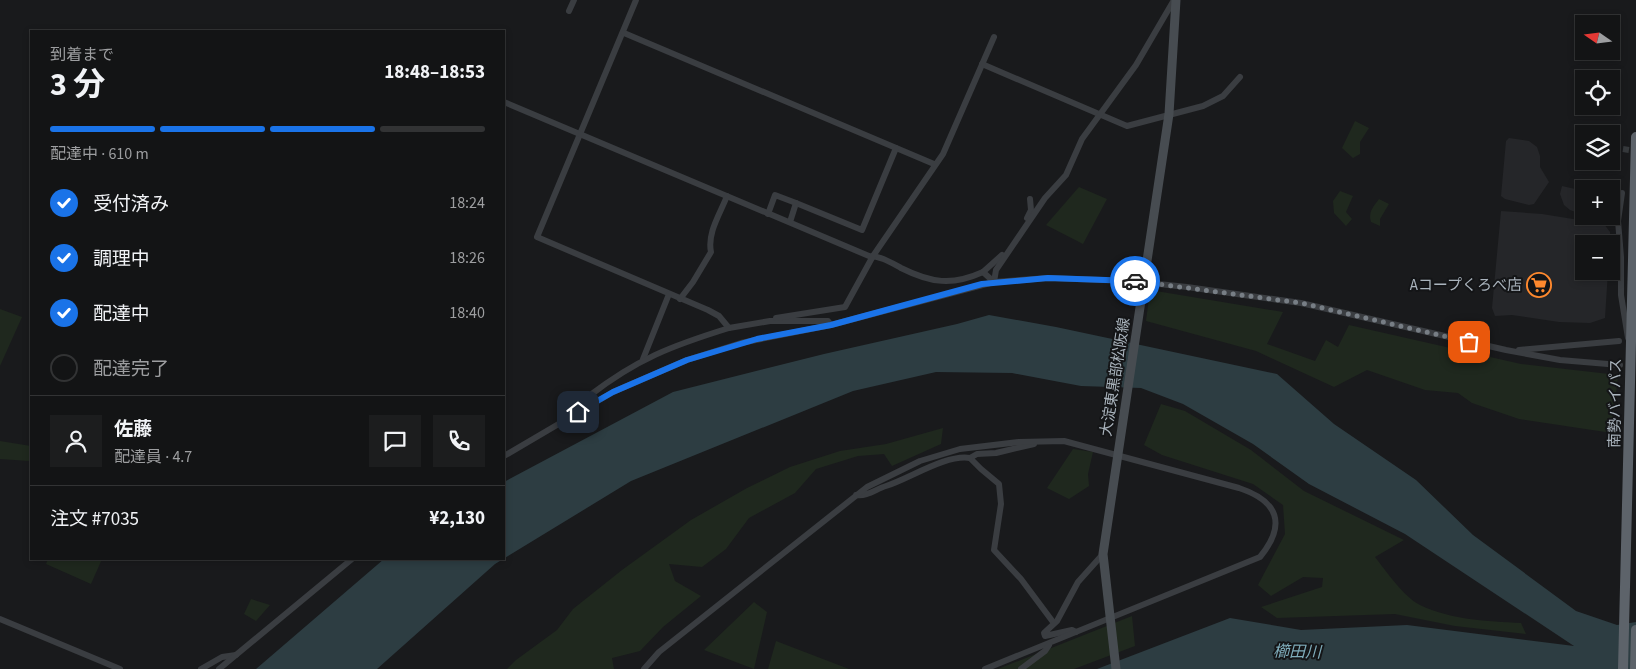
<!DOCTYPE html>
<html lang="ja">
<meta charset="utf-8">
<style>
body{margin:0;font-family:"Source Sans 3","Noto Sans JP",sans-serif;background:#1c1d1e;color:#f1f3f6;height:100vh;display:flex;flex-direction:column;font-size:19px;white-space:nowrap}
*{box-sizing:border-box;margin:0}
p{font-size:16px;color:#9d9ea0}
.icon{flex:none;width:28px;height:28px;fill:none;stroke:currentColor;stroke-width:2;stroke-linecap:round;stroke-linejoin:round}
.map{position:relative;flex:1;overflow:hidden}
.drawer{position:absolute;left:30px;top:30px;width:475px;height:530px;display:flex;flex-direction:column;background:#131415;border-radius:0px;box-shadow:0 2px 8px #0003,0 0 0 1px #323334}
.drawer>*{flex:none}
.needle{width:32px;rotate:284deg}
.buttons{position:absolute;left:1575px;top:15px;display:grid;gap:10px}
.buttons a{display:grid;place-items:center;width:45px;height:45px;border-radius:0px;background:#131415;box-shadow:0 2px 8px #0003,0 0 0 1px #323334;font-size:25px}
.pin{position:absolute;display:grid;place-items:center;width:42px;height:42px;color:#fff;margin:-21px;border-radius:10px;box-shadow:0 2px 8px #0006}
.courier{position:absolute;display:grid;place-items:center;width:50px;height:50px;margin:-25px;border:4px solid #1a73e8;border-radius:50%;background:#fff;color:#222;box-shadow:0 1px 6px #0007}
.headline em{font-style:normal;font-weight:700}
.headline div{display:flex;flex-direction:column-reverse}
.headline{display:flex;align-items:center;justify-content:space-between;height:85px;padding:0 20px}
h1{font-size:32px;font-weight:700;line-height:38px}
.bar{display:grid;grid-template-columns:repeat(4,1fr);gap:8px 5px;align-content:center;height:60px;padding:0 20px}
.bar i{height:6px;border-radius:4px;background:#323334}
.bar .current{background:#1a73e8}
.bar p{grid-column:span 4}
.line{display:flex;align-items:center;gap:12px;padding:0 20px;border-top:1px solid #323334}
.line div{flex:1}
.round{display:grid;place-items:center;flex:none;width:52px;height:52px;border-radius:0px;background:#1c1d1e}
ol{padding:0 20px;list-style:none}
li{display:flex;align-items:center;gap:15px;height:55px}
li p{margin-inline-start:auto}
li .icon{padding:5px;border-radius:50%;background:#1a73e8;color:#fff;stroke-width:4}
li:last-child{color:#9d9ea0}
li i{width:28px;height:28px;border:2px solid #323334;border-radius:50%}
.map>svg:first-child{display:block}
</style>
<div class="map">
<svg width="1636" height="669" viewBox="0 0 1636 669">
<rect width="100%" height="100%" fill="#191a1c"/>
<g fill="#252629">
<polygon points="1509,138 1529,141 1537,147 1540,156 1540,167 1549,182 1534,204 1529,205 1505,199 1501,196 1506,141"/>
<polygon points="1562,186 1584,191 1584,215 1570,210 1564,205 1560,194"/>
<polygon points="1501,211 1542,214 1604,224 1610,232 1610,244 1584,244 1584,271 1608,271 1605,318 1590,323 1559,322 1512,315 1495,316 1492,308"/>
</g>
<g fill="#1f281e">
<polygon points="1355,121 1369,128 1360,142 1360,154 1353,158 1342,148"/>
<polygon points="1079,187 1107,199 1083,244 1046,225"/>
<polygon points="1340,191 1353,196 1346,212 1352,219 1346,226 1334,213 1333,201"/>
<path d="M1379 199 1389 204 1380 219V226L1371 222C1368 212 1373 207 1379 199Z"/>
<polygon points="1150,290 1283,312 1267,344 1315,361 1326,340 1338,347 1349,325 1521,364 1618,375 1612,433 1519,419 1472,403 1458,393 1425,390 1367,370 1334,387 1256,351 1146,321"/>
<polygon points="0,309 22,317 0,366"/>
<path d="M1161 404 1185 411 1251 450 1304 491 1404 540 1375 557C1386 571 1404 597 1420 605 1451 620 1487 621 1521 623L1526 634 1455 626 1395 614 1277 618 1261 607 1322 587 1323 578 1303 577 1271 596 1258 585 1285 534 1283 505 1253 484 1162 455 1144 445Z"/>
<polygon points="943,428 941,444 892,466 884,454 858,456 816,469 795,493 749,518 726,549 702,567 669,564 675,581 701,596 663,627 640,651 612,658 614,669 507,669 516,660 557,630 573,609 622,570 691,520 747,488 790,467 840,451 886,444"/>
<polygon points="0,441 31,446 29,461 0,459"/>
<polygon points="1073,449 1093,452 1088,474 1089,486 1069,499 1047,488"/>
<polygon points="48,559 102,559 91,584 46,564"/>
<polygon points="251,599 270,605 256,621 244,614"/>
<polygon points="754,602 767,612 754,669 704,650"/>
<polygon points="1132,616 1135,646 1074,669 998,669"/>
<polygon points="776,641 849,669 768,669"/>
</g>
<polygon fill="#2d3d42" points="989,315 1056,327 1277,374 1334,424 1416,480 1473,535 1576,611 1617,625 1636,622 1636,669 1097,669 1230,618 1301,630 1407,625 1574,646 1405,534 1309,484 1253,444 1183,404 1141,388 1081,386 1012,373 936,372 853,391 631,481 495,564 377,669 256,669 384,559 504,559 504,482 673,392 824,354 957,324"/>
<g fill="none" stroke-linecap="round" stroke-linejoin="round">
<polyline stroke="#36393c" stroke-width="6" stroke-dasharray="6 3" stroke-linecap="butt" points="1623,149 1636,151"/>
<g stroke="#3a3d41" stroke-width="6">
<polyline points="636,0 537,237 708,310 719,316 729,328 770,321 828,321 831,325"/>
<polyline points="569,11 574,0"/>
<polyline points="624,33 934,164"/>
<polyline points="982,64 1127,126 1203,106 1223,96 1240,77"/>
<path d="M504 102 869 256C881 256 890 262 901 268 931 283 952 286 983 272L994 282"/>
<polyline points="1622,193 1618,221 1621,257 1621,295 1628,338"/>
<polyline points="796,203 862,230 896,148"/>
<polyline points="768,214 775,195 796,203 790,222"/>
<polyline points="1027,218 1031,210 1030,199"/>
<polyline points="983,272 1002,255"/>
<polyline points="994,282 996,270 1045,198 1066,175 1082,139 1136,65 1174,0"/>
<path d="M680 299 693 282 711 252C707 233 720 214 727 196"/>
<polyline points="776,318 845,307 873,256 943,154 994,37"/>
<polyline points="1519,350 1619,341"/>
<polyline points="643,359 669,294"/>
<path d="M563 418C568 409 581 402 589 396 637 359 671 346 729 328"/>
<polyline points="1034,444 996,453 977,454 970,458 981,469 999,484 1001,504 994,550 1021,579 1053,622"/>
<polyline points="504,456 613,392 687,360 741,343 831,325 994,282 1048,278 1130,281 1187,287 1301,303 1506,350 1560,360 1620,365"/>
<path d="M856 495C867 497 876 489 886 486 909 479 946 454 970 458"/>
<polyline points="0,619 120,669"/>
<polyline points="1076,632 1072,630 1045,636 1044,633 1057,621 1078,582 1103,554"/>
<polyline points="201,669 222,657 236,655"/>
<polyline points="219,669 352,559"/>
<path d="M644 669 659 652 867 487 920 461 960 449 1019 442 1064 441 1239 488C1278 501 1287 524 1260 557L985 669"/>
<polyline points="1021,669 1045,651 1049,645"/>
</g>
<polyline stroke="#474c51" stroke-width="9" points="1116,669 1103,554 1169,114 1176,0"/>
<g stroke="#5d636a" stroke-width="10">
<polyline points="1623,669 1636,137"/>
<polyline points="1635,669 1636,630"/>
</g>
</g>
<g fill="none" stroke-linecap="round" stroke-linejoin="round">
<polyline stroke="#777e85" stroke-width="5" stroke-dasharray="0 9" points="1135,281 1301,303 1469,342"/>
<polyline stroke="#1a73e8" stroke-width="6" points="578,412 613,392 687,360 757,339 831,325 982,284 1048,278 1135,281"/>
</g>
<defs>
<symbol id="supermarket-ring" viewBox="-11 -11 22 22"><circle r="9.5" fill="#141517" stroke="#ff892e" stroke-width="1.5"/><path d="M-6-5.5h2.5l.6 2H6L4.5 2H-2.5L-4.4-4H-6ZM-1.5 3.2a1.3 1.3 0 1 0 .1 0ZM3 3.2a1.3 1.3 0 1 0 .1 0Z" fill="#ff892e"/></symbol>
</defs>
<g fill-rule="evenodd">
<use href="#supermarket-ring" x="1525" y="271" width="28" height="28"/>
</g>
<g text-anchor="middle" stroke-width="4" stroke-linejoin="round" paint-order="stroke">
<g font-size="15" fill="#aab4bd" stroke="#141517" text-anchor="end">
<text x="1522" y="290">Aコープくろべ店</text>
</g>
<g font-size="15" fill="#aab4bd" stroke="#141517">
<text transform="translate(1115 377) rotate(-81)" y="5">大淀東黒部松阪線</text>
<text transform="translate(1615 403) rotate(-89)" y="5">南勢バイパス</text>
</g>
<g font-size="16" font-style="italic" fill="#7facba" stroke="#141517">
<text transform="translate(1297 651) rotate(1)" y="6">櫛田川</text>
</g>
</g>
</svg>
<div class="buttons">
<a><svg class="needle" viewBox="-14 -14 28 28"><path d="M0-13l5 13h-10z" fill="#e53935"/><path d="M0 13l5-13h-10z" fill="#9d9ea0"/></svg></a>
<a><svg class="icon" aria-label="locate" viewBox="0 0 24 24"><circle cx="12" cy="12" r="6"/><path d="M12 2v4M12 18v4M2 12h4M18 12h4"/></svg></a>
<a><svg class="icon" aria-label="layers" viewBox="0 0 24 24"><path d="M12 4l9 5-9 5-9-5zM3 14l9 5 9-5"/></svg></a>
<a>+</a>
<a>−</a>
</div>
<div class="pin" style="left:1469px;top:342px;background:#ea580c"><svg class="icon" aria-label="bag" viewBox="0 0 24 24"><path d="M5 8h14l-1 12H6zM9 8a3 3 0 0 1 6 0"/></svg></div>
<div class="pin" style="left:578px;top:412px;background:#1f2937"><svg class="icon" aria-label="home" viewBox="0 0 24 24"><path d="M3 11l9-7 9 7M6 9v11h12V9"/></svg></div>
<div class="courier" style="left:1135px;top:281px"><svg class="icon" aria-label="car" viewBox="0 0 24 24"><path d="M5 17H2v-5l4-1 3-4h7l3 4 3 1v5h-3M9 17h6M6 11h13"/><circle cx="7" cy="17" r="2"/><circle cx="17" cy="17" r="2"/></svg></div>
<section class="drawer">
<div class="headline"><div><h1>3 分</h1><p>到着まで</p></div><em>18:48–18:53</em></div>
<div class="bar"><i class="current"></i><i class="current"></i><i class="current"></i><i></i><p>配達中 · 610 m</p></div>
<ol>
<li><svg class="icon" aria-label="check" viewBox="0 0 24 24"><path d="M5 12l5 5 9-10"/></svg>受付済み<p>18:24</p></li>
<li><svg class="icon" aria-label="check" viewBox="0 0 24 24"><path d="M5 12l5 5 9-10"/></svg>調理中<p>18:26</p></li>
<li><svg class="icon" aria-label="check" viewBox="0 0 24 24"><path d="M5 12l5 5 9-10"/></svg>配達中<p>18:40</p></li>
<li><i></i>配達完了</li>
</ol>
<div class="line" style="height:90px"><a class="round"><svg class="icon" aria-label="person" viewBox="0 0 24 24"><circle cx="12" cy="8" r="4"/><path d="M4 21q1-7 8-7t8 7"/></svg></a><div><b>佐藤</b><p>配達員 · 4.7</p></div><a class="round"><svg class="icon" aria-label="chat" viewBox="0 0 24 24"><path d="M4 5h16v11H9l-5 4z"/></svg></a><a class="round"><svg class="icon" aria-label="phone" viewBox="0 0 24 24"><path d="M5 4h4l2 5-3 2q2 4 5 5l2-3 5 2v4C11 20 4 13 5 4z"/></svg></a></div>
<div class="line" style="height:65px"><div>注文 #7035</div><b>¥2,130</b></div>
</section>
</div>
